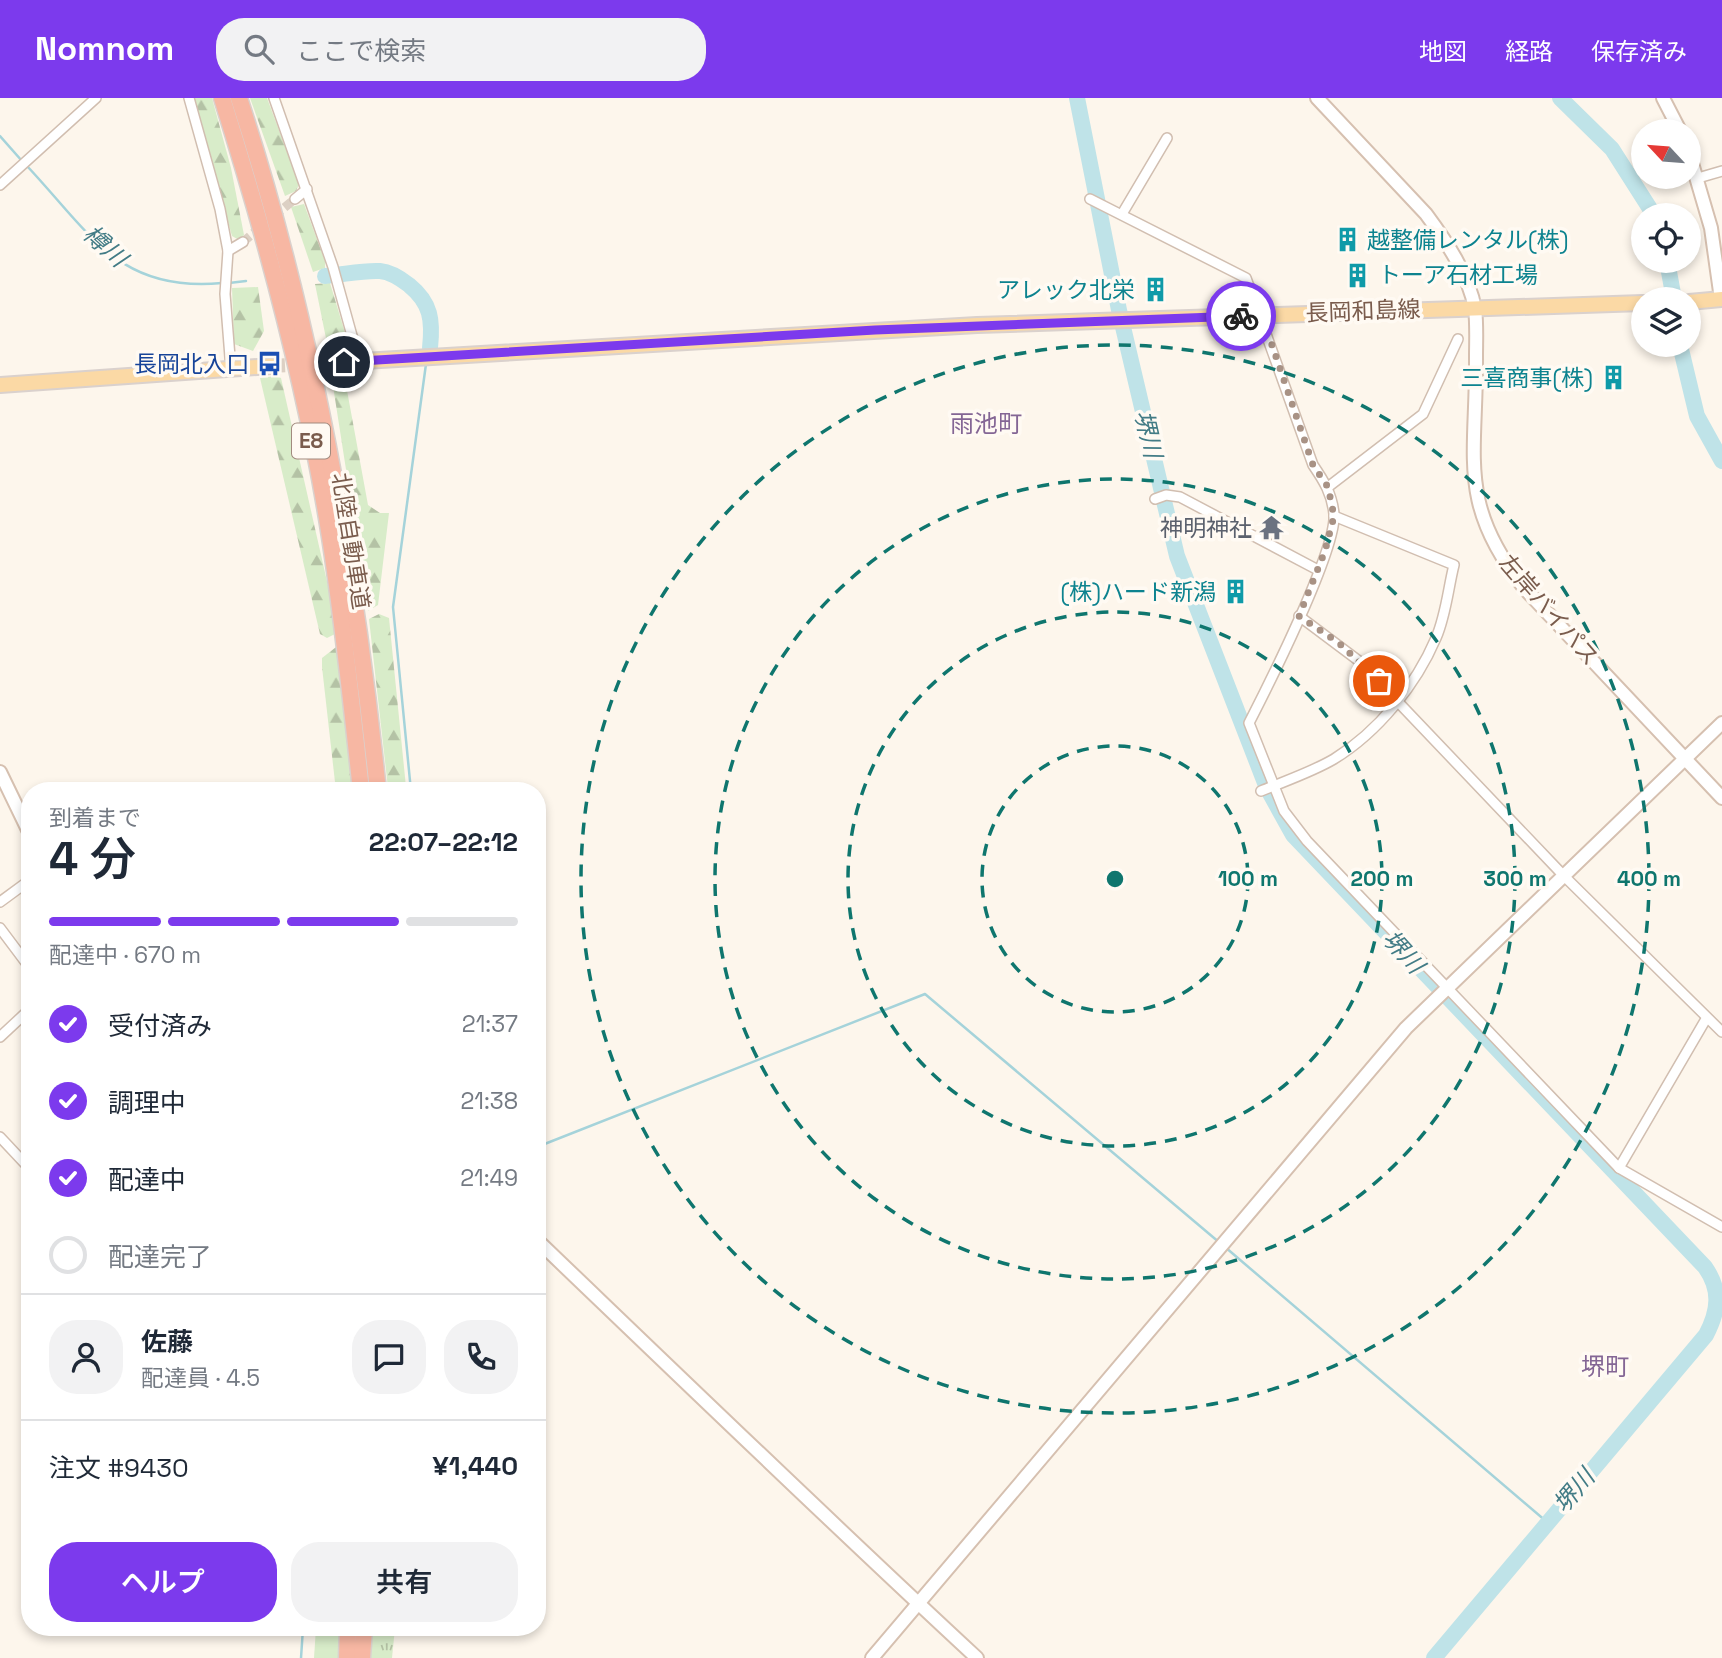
<!DOCTYPE html>
<html lang="ja">
<meta charset="utf-8">
<style>
body{margin:0;font-family:"Space Grotesk","Noto Sans JP",sans-serif;background:#f2f2f3;color:#1f2937;height:100vh;display:flex;flex-direction:column;font-size:26px;white-space:nowrap}
*{box-sizing:border-box;margin:0}
p{font-size:23px;color:#747a83}
.icon{flex:none;width:38px;height:38px;fill:none;stroke:currentColor;stroke-width:2;stroke-linecap:round;stroke-linejoin:round}
.map{position:relative;flex:1;overflow:hidden}
.details{position:absolute;left:21px;top:684px;width:525px;height:854px;display:flex;flex-direction:column;background:#fff;border-radius:28px;box-shadow:0 4px 10px #0003}
.details>*{flex:none}
.needle{width:46px;rotate:296deg}
.tools{position:absolute;left:1631px;top:21px;display:grid;gap:14px}
.tools a{display:grid;place-items:center;width:70px;height:70px;border-radius:50%;background:#fff;box-shadow:0 4px 10px #0003;font-size:35px}
.pin{position:absolute;display:grid;place-items:center;width:60px;height:60px;color:#fff;margin:-30px;border:4px solid #fff;border-radius:50%;box-shadow:0 2px 7px #0007}
.courier{position:absolute;display:grid;place-items:center;width:70px;height:70px;margin:-35px;border:5px solid #7c3aed;border-radius:50%;background:#fff;color:#222;box-shadow:0 2px 9px #0007}
.summary em{font-style:normal;font-weight:600}
.summary div{display:flex;flex-direction:column-reverse}
.summary{display:flex;align-items:center;justify-content:space-between;height:119px;padding:0 28px}
h1{font-size:46px;font-weight:600;line-height:52px}
.bar{display:grid;grid-template-columns:repeat(4,1fr);gap:10px 7px;align-content:center;height:84px;padding:0 28px}
.bar i{height:9px;border-radius:5px;background:#e0e1e3}
.bar .active{background:#7c3aed}
.bar p{grid-column:span 4}
.line{display:flex;align-items:center;gap:18px;padding:0 28px;border-top:2px solid #e0e1e3}
.line div{flex:1}
.round{display:grid;place-items:center;flex:none;width:74px;height:74px;border-radius:28px;background:#f2f2f3}
ol{padding:0 28px;list-style:none}
li{display:flex;align-items:center;gap:21px;height:77px}
li p{margin-inline-start:auto}
li .icon{padding:7px;border-radius:50%;background:#7c3aed;color:#fff;stroke-width:4}
li:last-child{color:#747a83}
li i{width:38px;height:38px;border:4px solid #e0e1e3;border-radius:50%}
.primary-button{display:flex;gap:14px;margin-top:auto;padding:14px 28px}
.primary-button a{flex:1;height:80px;border-radius:28px;background:#7c3aed;color:#fff;font-size:28px;font-weight:600;line-height:80px;text-align:center}
.primary-button a+a{background:#f2f2f3;color:#1f2937}
header{display:flex;align-items:center;gap:42px;box-sizing:border-box;height:98px;padding:0 35px;background:#7c3aed;color:#fff}
header strong{font-size:33px}
nav{display:flex;gap:38px;margin-inline-start:auto;font-size:24px}
.search{width:490px;height:63px;background:#f2f2f3;display:flex;align-items:center;gap:18px;box-sizing:border-box;padding:0 24px;border-radius:28px;color:#747a83;font-size:26px}
.map>svg:first-child{display:block}
</style>
<header>
<strong>Nomnom</strong>
<div class="search"><svg class="icon" aria-label="search" viewBox="0 0 24 24"><circle cx="10" cy="10" r="6"/><path d="M15 15l6 6"/></svg>ここで検索</div>
<nav><a>地図</a><a>経路</a><a>保存済み</a></nav>
</header>
<div class="map">
<svg width="1722" height="1560" viewBox="0 0 1722 1560">
<defs>
<pattern id="grass-tufts" width="24" height="20" patternUnits="userSpaceOnUse" patternTransform="scale(1.75)"><rect width="24" height="20" fill="#d8ecc9"/><path d="M3 7l-1-3M5 7V3M7 7l1-3M15 17l-1-3M17 17v-4M19 17l1-3" fill="none" stroke="#b4c2a5"/></pattern>
<pattern id="forest-firs" width="22" height="20" patternUnits="userSpaceOnUse" patternTransform="scale(1.75)"><rect width="22" height="20" fill="#d8ecc9"/><path d="M5 1l3.5 6h-7zM16 11l3.5 6h-7z" fill="#b4c2a5"/></pattern>
</defs>
<rect width="100%" height="100%" fill="#fdf6ec"/>
<g fill="url(#grass-tufts)">
<polygon points="316,1530 341,1530 339,1560 314,1560"/>
<polygon points="373,1530 395,1530 392,1560 371,1560"/>
</g>
<g fill="url(#forest-firs)">
<polygon points="193,0 212,0 231,70 244,137 239,142 232,138"/>
<polygon points="250,0 267,0 299,86 296,93 285,98"/>
<polygon points="304,106 325,163 325,170 313,174 291,109"/>
<polygon points="330,185 346,238 345,257 330,260 315,186"/>
<polygon points="258,189 264,233 253,253 234,246 232,190"/>
<polygon points="331,275 344,276 368,407 380,415 389,415 378,507 368,513"/>
<polygon points="276,278 281,280 333,510 335,536 327,540 320,536 260,280"/>
<polygon points="379,516 389,520 406,689 388,690 369,521"/>
<polygon points="340,546 353,693 336,693 322,569 322,560"/>
</g>
<g fill="none" stroke-linecap="round" stroke-linejoin="round">
<g stroke="#a5d3da" stroke-width="2.5">
<polyline points="0,38 22,63"/>
<path d="M27 68C90 135 119 195 222 185"/>
<polyline points="229,185 246,183"/>
<polyline points="411,693 393,509 426,266"/>
<polyline points="537,1049 925,896 1220,1145"/>
<polyline points="1225,1149 1547,1424"/>
<polyline points="301,1560 303,1530"/>
</g>
<g stroke="#bfe3e8" stroke-width="16">
<path d="M1077 0 1119 212 1177 458 1267 690 1293 737 1705 1169C1721 1192 1719 1212 1706 1237L1434 1560"/>
<polyline points="1560,0 1612,51 1654,117"/>
<polyline points="1667,163 1674,201"/>
<path d="M325 178C342 177 362 172 380 173 391 174 400 180 409 187 431 205 433 222 430 250"/>
<polyline points="1680,247 1697,318 1722,363"/>
</g>
<g stroke="#dcd0c4" stroke-width="9" stroke-dasharray="9 4.5" stroke-linecap="butt">
<polyline points="274,118 295,101"/>
<polyline points="243,144 263,127"/>
</g>
<polyline stroke="#dcd0c4" stroke-width="14" stroke-dasharray="14 7" stroke-linecap="butt" points="271,268 329,265"/>
<defs>
<g id="street">
<polyline points="189,0 220,111 228,153 225,196 231,272"/>
<polyline points="274,0 333,169 359,263"/>
<polyline points="1698,80 1722,73"/>
<polyline points="0,87 96,0"/>
<polyline points="295,101 307,91"/>
<path d="M1090 101 1246 180 1313 367C1324 383 1332 396 1334 416 1337 451 1268 588 1249 625L1284 713 1307 743 1619 1070 1722 1129"/>
<polyline points="1122,116 1167,40"/>
<polyline points="228,153 243,144"/>
<polyline points="1328,389 1423,316 1458,241"/>
<polyline points="1155,401 1166,397 1180,399 1318,472"/>
<polyline points="1299,518 1359,563 1563,777 1722,934"/>
<path d="M1261 693C1285 683 1312 674 1334 661 1378 634 1416 587 1436 540 1446 517 1448 491 1454 467L1334 418"/>
<polyline points="0,804 30,782"/>
<polyline points="0,830 30,870"/>
<polyline points="0,939 30,911"/>
<polyline points="0,1039 30,1071"/>
<polyline points="1619,1070 1706,921"/>
</g>
<g id="secondary">
<path d="M1317 0 1426 116C1446 143 1469 177 1475 211 1477 226 1476 243 1476 259 1477 359 1456 405 1525 491L1722 700"/>
<polyline points="1663,0 1680,33"/>
<polyline points="1689,55 1711,130 1721,201"/>
<polyline points="0,674 30,736"/>
<path d="M537 1142C683 1282 829 1423 977 1560"/>
<polyline points="872,1560 1406,930 1722,625"/>
</g>
<g id="primary">
<polyline points="1689,204 1722,201"/>
<polyline points="329,265 977,227 1643,205"/>
<polyline points="0,287 271,268"/>
</g>
<g id="highway">
<path d="M222 0C267 143 307 291 330 439 343 523 352 608 361 693"/>
<path d="M239 0C312 224 354 459 378 693"/>
<polyline points="347,1560 348,1530"/>
<polyline points="362,1560 364,1530"/>
</g>
</defs>
<use href="#street" stroke="#d1beb0" stroke-width="12"/>
<use href="#secondary" stroke="#d6c0b0" stroke-width="16"/>
<use href="#primary" stroke="#dad1cd" stroke-width="18"/>
<use href="#highway" stroke="#dad1cd" stroke-width="19"/>
<use href="#street" stroke="#fff" stroke-width="9"/>
<use href="#secondary" stroke="#fff" stroke-width="12"/>
<use href="#primary" stroke="#fbd9a5" stroke-width="14"/>
<use href="#highway" stroke="#f7b7a3" stroke-width="16"/>
</g>
<g fill="none" stroke-linecap="round" stroke-linejoin="round">
<polyline stroke="#a89285" stroke-width="7" stroke-dasharray="0 12.6" points="1241,218 1259,217 1272,247 1313,367 1328,389 1334,418 1325,453 1299,518 1339,545 1379,583"/>
<polyline stroke="#7c3aed" stroke-width="9" points="344,264 875,232 1241,218"/>
</g>
<g fill="none" stroke="#0f766e" stroke-width="3.5" stroke-dasharray="12 9">
<circle cx="1115" cy="781" r="133"/>
<circle cx="1115" cy="781" r="267"/>
<circle cx="1115" cy="781" r="400"/>
<circle cx="1115" cy="781" r="534"/>
</g>
<defs>
<symbol id="building-bare" viewBox="-9 -9 18 18"><path d="M-4-6H4V6H1V3H-1V6H-4ZM-2.5-4.3h1.7v1.8h-1.7ZM.8-4.3h1.7v1.8H.8ZM-2.5-1h1.7V.8h-1.7ZM.8-1h1.7V.8H.8Z" fill="#0f9aa8" stroke="#fffaf3" stroke-width="2.5" paint-order="stroke"/></symbol>
<symbol id="bus-bare" viewBox="-9 -9 18 18"><path d="M-5-6H5V4H4V6H2V4H-2V6H-4V4H-5ZM-3.5-4V0h7V-4ZM-3.5 1.2v1.5H-2V1.2ZM2 1.2v1.5H3.5V1.2Z" fill="#1a4fb4" stroke="#fffaf3" stroke-width="2.5" paint-order="stroke"/></symbol>
<symbol id="temple-bare" viewBox="-9 -9 18 18"><path d="M0-6L5-2H3V0L6.5 2.5H4V6H1.5V3h-3V6H-4V2.5H-6.5L-3 0V-2H-5Z" fill="#6b7280" stroke="#fffaf3" stroke-width="2.5" paint-order="stroke"/></symbol>
</defs>
<g fill-rule="evenodd">
<use href="#building-bare" x="1330" y="124" width="35" height="35"/>
<use href="#building-bare" x="1340" y="160" width="35" height="35"/>
<use href="#building-bare" x="1138" y="174" width="35" height="35"/>
<use href="#bus-bare" x="252" y="248" width="35" height="35"/>
<use href="#building-bare" x="1596" y="262" width="35" height="35"/>
<use href="#temple-bare" x="1254" y="412" width="35" height="35"/>
<use href="#building-bare" x="1218" y="476" width="35" height="35"/>
</g>
<g text-anchor="middle" stroke-width="7" stroke-linejoin="round" paint-order="stroke">
<rect fill="#fffaf3" stroke="#a28b7f" stroke-width="2" x="292" y="325.5" width="38" height="35" rx="5"/>
<g font-size="21" font-weight="bold" fill="#7a5c4d">
<text x="311" y="350">E8</text>
</g>
<g font-size="23" fill="#0d838f" stroke="#fffaf3" text-anchor="end">
<text x="1367" y="150" text-anchor="start">越整備レンタル(株)</text>
<text x="1378" y="185" text-anchor="start">トーア石材工場</text>
<text x="1135" y="200">アレック北栄</text>
<text x="1593" y="288">三喜商事(株)</text>
<text x="1216" y="502">(株)ハード新潟</text>
</g>
<g font-size="23" fill="#7a5c4d" stroke="#fffaf3">
<text transform="translate(1363 213) rotate(-2)" y="8">長岡和島線</text>
<text transform="translate(351 443) rotate(81)" y="8">北陸自動車道</text>
<text transform="translate(1549 512) rotate(49)" y="8">左岸バイパス</text>
</g>
<g font-size="23" fill="#164399" stroke="#fffaf3" text-anchor="end">
<text x="249" y="274">長岡北入口</text>
</g>
<g font-size="23" fill="#5b616d" stroke="#fffaf3" text-anchor="end">
<text x="1252" y="438">神明神社</text>
</g>
<g font-size="24" font-style="italic" fill="#437c86" stroke="#fffaf3">
<text transform="translate(105 148) rotate(42)" y="8">樽川</text>
<text transform="translate(1148 336) rotate(77)" y="8">堺川</text>
<text transform="translate(1403 854) rotate(48)" y="8">堺川</text>
<text transform="translate(1574 1393) rotate(-50)" y="8">堺川</text>
</g>
<g font-size="24" fill="#846695" stroke="#fffaf3">
<text x="986" y="334">雨池町</text>
<text x="1605" y="1277">堺町</text>
</g>
</g>
<circle cx="1115" cy="781" r="10" fill="#0f766e" stroke="#fffaf3" stroke-width="3.5"/>
<g font-size="21" text-anchor="middle" font-weight="bold" fill="#0f766e" stroke="#fffaf3" stroke-width="7" stroke-linejoin="round" paint-order="stroke">
<text x="1248" y="788">100 m</text>
<text x="1382" y="788">200 m</text>
<text x="1515" y="788">300 m</text>
<text x="1649" y="788">400 m</text>
</g>
</svg>
<div class="tools">
<a><svg class="needle" viewBox="-14 -14 28 28"><path d="M0-13l5 13h-10z" fill="#e53935"/><path d="M0 13l5-13h-10z" fill="#747a83"/></svg></a>
<a><svg class="icon" aria-label="locate" viewBox="0 0 24 24"><circle cx="12" cy="12" r="6"/><path d="M12 2v4M12 18v4M2 12h4M18 12h4"/></svg></a>
<a><svg class="icon" aria-label="layers" viewBox="0 0 24 24"><path d="M12 4l9 5-9 5-9-5zM3 14l9 5 9-5"/></svg></a>
</div>
<div class="pin" style="left:1379px;top:583px;background:#ea580c"><svg class="icon" aria-label="bag" viewBox="0 0 24 24"><path d="M5 8h14l-1 12H6zM9 8a3 3 0 0 1 6 0"/></svg></div>
<div class="pin" style="left:344px;top:264px;background:#1f2937"><svg class="icon" aria-label="home" viewBox="0 0 24 24"><path d="M3 11l9-7 9 7M6 9v11h12V9"/></svg></div>
<div class="courier" style="left:1241px;top:218px"><svg class="icon" aria-label="bike" viewBox="0 0 24 24"><circle cx="6" cy="16" r="4"/><circle cx="18" cy="16" r="4"/><path d="M6 16l4-8h5l3 8M10 8l3 8H6M13 5h3"/></svg></div>
<section class="details">
<div class="summary"><div><h1>4 分</h1><p>到着まで</p></div><em>22:07–22:12</em></div>
<div class="bar"><i class="active"></i><i class="active"></i><i class="active"></i><i></i><p>配達中 · 670 m</p></div>
<ol>
<li><svg class="icon" aria-label="check" viewBox="0 0 24 24"><path d="M5 12l5 5 9-10"/></svg>受付済み<p>21:37</p></li>
<li><svg class="icon" aria-label="check" viewBox="0 0 24 24"><path d="M5 12l5 5 9-10"/></svg>調理中<p>21:38</p></li>
<li><svg class="icon" aria-label="check" viewBox="0 0 24 24"><path d="M5 12l5 5 9-10"/></svg>配達中<p>21:49</p></li>
<li><i></i>配達完了</li>
</ol>
<div class="line" style="height:126px"><a class="round"><svg class="icon" aria-label="person" viewBox="0 0 24 24"><circle cx="12" cy="8" r="4"/><path d="M4 21q1-7 8-7t8 7"/></svg></a><div><b>佐藤</b><p>配達員 · 4.5</p></div><a class="round"><svg class="icon" aria-label="chat" viewBox="0 0 24 24"><path d="M4 5h16v11H9l-5 4z"/></svg></a><a class="round"><svg class="icon" aria-label="phone" viewBox="0 0 24 24"><path d="M5 4h4l2 5-3 2q2 4 5 5l2-3 5 2v4C11 20 4 13 5 4z"/></svg></a></div>
<div class="line" style="height:91px"><div>注文 #9430</div><b>¥1,440</b></div>
<div class="primary-button"><a>ヘルプ</a><a>共有</a></div>
</section>
</div>
